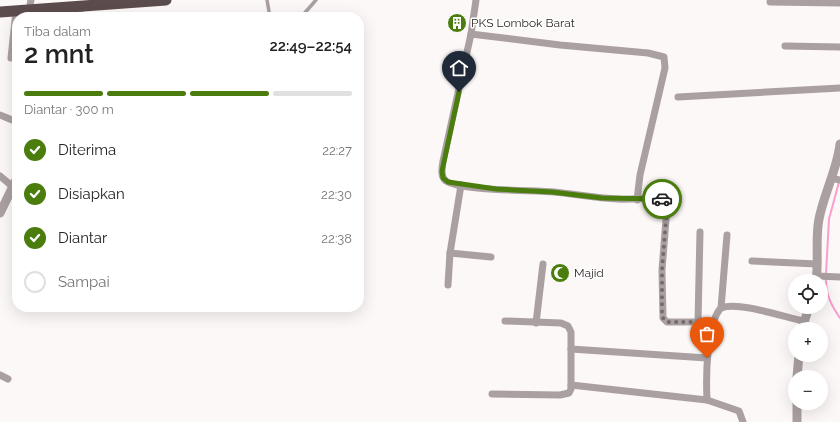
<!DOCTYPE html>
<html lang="id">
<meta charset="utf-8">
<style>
body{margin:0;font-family:Raleway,sans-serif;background:#f6f6f6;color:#222;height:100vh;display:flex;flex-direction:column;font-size:15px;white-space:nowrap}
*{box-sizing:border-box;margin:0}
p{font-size:13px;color:#767676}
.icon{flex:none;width:22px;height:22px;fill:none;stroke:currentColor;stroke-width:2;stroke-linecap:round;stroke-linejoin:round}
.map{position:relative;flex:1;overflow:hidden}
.panel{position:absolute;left:12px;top:12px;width:352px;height:300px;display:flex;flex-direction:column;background:#fff;border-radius:16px;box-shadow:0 4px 16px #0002}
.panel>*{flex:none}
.controls{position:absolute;left:788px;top:274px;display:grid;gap:8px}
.controls a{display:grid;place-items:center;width:40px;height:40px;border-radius:50%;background:#fff;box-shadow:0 4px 16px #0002;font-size:20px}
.pin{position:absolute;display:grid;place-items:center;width:34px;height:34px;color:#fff;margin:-41px -17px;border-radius:50% 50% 50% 0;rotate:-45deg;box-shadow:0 0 4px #0007}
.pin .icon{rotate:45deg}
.courier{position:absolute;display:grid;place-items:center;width:40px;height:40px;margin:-20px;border:3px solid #4a7d0d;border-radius:50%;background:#fff;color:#222;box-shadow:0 1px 5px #0007}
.summary em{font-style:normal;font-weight:600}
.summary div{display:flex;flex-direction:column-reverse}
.summary{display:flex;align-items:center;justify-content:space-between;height:68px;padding:0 12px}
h1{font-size:26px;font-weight:600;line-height:30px}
.bar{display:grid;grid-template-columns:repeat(4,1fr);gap:6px 4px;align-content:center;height:48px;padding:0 12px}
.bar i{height:5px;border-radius:3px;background:#e0e0e0}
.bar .on{background:#4a7d0d}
.bar p{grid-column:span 4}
ol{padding:0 12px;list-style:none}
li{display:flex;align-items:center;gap:12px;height:44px}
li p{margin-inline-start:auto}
li .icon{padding:4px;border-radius:50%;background:#4a7d0d;color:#fff;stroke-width:4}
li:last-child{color:#767676}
li i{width:22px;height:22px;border:2px solid #e0e0e0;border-radius:50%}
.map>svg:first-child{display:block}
</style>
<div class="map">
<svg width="840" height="422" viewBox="0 0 840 422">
<rect width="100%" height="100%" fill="#fcf8f7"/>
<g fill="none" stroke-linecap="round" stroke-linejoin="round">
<g stroke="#fb9dcf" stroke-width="2">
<polyline points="826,274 829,219 839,182"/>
<path d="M826 279C826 295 831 305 840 318"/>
</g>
<g stroke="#aaa0a1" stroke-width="3.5">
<polyline points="267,0 270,17"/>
<polyline points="270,15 304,15"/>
<polyline points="302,16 316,0"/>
</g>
<g stroke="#aaa0a1" stroke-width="7">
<path d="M476 0 471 34 443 161C442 168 440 177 446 181 460 191 533 190 554 192 575 194 596 198 618 199 633 200 649 197 663 199L667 207 662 270 663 318 667 322H714"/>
<polyline points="770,2 840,3"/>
<polyline points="29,10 31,0"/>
<polyline points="471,34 560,45 648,53 664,57 665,68 640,175 637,200"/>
<polyline points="785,46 840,47"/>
<polyline points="11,58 16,11"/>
<polyline points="678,97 840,88"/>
<polyline points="0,115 17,122"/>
<polyline points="0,176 13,187"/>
<polyline points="831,178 840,180"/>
<polyline points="450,253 491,257"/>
<polyline points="752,261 817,264"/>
<polyline points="817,276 840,277"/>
<polyline points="448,285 450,253 461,185"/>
<polyline points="721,308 727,235"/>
<polyline points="698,322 700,232"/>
<polyline points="536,323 543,264"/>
<polyline points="571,349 707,358"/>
<polyline points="0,375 8,379"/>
<polyline points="571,385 707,400 739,411 743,422"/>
<polyline points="492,394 560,395 569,393 571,389 571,332 568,326 561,323 505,321"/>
<path d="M707 400C706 380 706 323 721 308 738 301 784 317 804 321"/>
</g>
<g stroke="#aaa0a1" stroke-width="9">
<polyline points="77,17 81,6"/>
<polyline points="0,213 17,178"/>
<path d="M816 281C819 260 815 239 819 219 824 193 837 170 840 144"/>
<polyline points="802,329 809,307"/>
<polyline points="797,377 799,355"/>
<polyline points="797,403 797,422"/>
</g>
<polyline stroke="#5d4c4e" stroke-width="11" points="0,12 166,0"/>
</g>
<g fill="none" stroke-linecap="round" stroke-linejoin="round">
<polyline stroke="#726b6a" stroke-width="4" stroke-dasharray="0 7.2" points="662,199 665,200 667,207 662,270 662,317 667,322 714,322 707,358"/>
<polyline stroke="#4a7d0d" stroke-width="5" points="459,92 442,171 443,178 448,182 496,189 552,192 602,198 662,199"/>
</g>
<defs>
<symbol id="building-disc" viewBox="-11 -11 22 22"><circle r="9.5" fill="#4a7d0d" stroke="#fff"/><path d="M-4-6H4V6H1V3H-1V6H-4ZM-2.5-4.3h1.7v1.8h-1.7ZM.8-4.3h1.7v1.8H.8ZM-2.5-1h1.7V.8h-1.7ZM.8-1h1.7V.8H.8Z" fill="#fff"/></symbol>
<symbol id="mosque-disc" viewBox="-11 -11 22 22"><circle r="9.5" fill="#4a7d0d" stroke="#fff"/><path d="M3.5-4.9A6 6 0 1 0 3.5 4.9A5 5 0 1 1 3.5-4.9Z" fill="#fff"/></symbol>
</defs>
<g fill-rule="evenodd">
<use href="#building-disc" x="446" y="12" width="22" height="22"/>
<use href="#mosque-disc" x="549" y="262" width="22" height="22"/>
</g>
<g text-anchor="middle" stroke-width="3" stroke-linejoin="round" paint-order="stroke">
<g font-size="12" fill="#281f1e" stroke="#fff" text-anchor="start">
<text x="471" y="27">PKS Lombok Barat</text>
<text x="574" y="277">Majid</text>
</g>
</g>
</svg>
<div class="controls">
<a><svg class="icon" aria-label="locate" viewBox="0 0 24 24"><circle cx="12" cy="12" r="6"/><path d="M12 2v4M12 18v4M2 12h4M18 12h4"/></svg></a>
<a>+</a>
<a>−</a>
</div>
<div class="pin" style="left:707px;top:358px;background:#ea580c"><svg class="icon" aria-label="bag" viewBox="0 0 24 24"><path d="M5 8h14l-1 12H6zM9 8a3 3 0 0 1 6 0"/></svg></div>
<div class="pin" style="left:459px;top:92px;background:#1f2937"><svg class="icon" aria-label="home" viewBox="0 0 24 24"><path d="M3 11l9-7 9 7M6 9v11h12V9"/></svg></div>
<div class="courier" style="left:662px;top:199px"><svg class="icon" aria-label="car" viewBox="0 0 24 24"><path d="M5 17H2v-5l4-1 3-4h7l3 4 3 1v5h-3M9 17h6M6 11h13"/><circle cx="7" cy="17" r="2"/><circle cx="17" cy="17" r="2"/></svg></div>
<section class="panel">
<div class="summary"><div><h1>2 mnt</h1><p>Tiba dalam</p></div><em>22:49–22:54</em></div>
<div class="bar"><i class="on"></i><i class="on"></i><i class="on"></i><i></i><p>Diantar · 300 m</p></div>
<ol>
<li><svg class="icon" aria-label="check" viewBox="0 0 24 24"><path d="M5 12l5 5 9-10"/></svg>Diterima<p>22:27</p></li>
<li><svg class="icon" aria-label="check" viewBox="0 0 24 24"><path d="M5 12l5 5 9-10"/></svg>Disiapkan<p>22:30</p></li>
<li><svg class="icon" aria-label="check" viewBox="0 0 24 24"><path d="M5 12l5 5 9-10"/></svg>Diantar<p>22:38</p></li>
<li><i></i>Sampai</li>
</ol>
</section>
</div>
